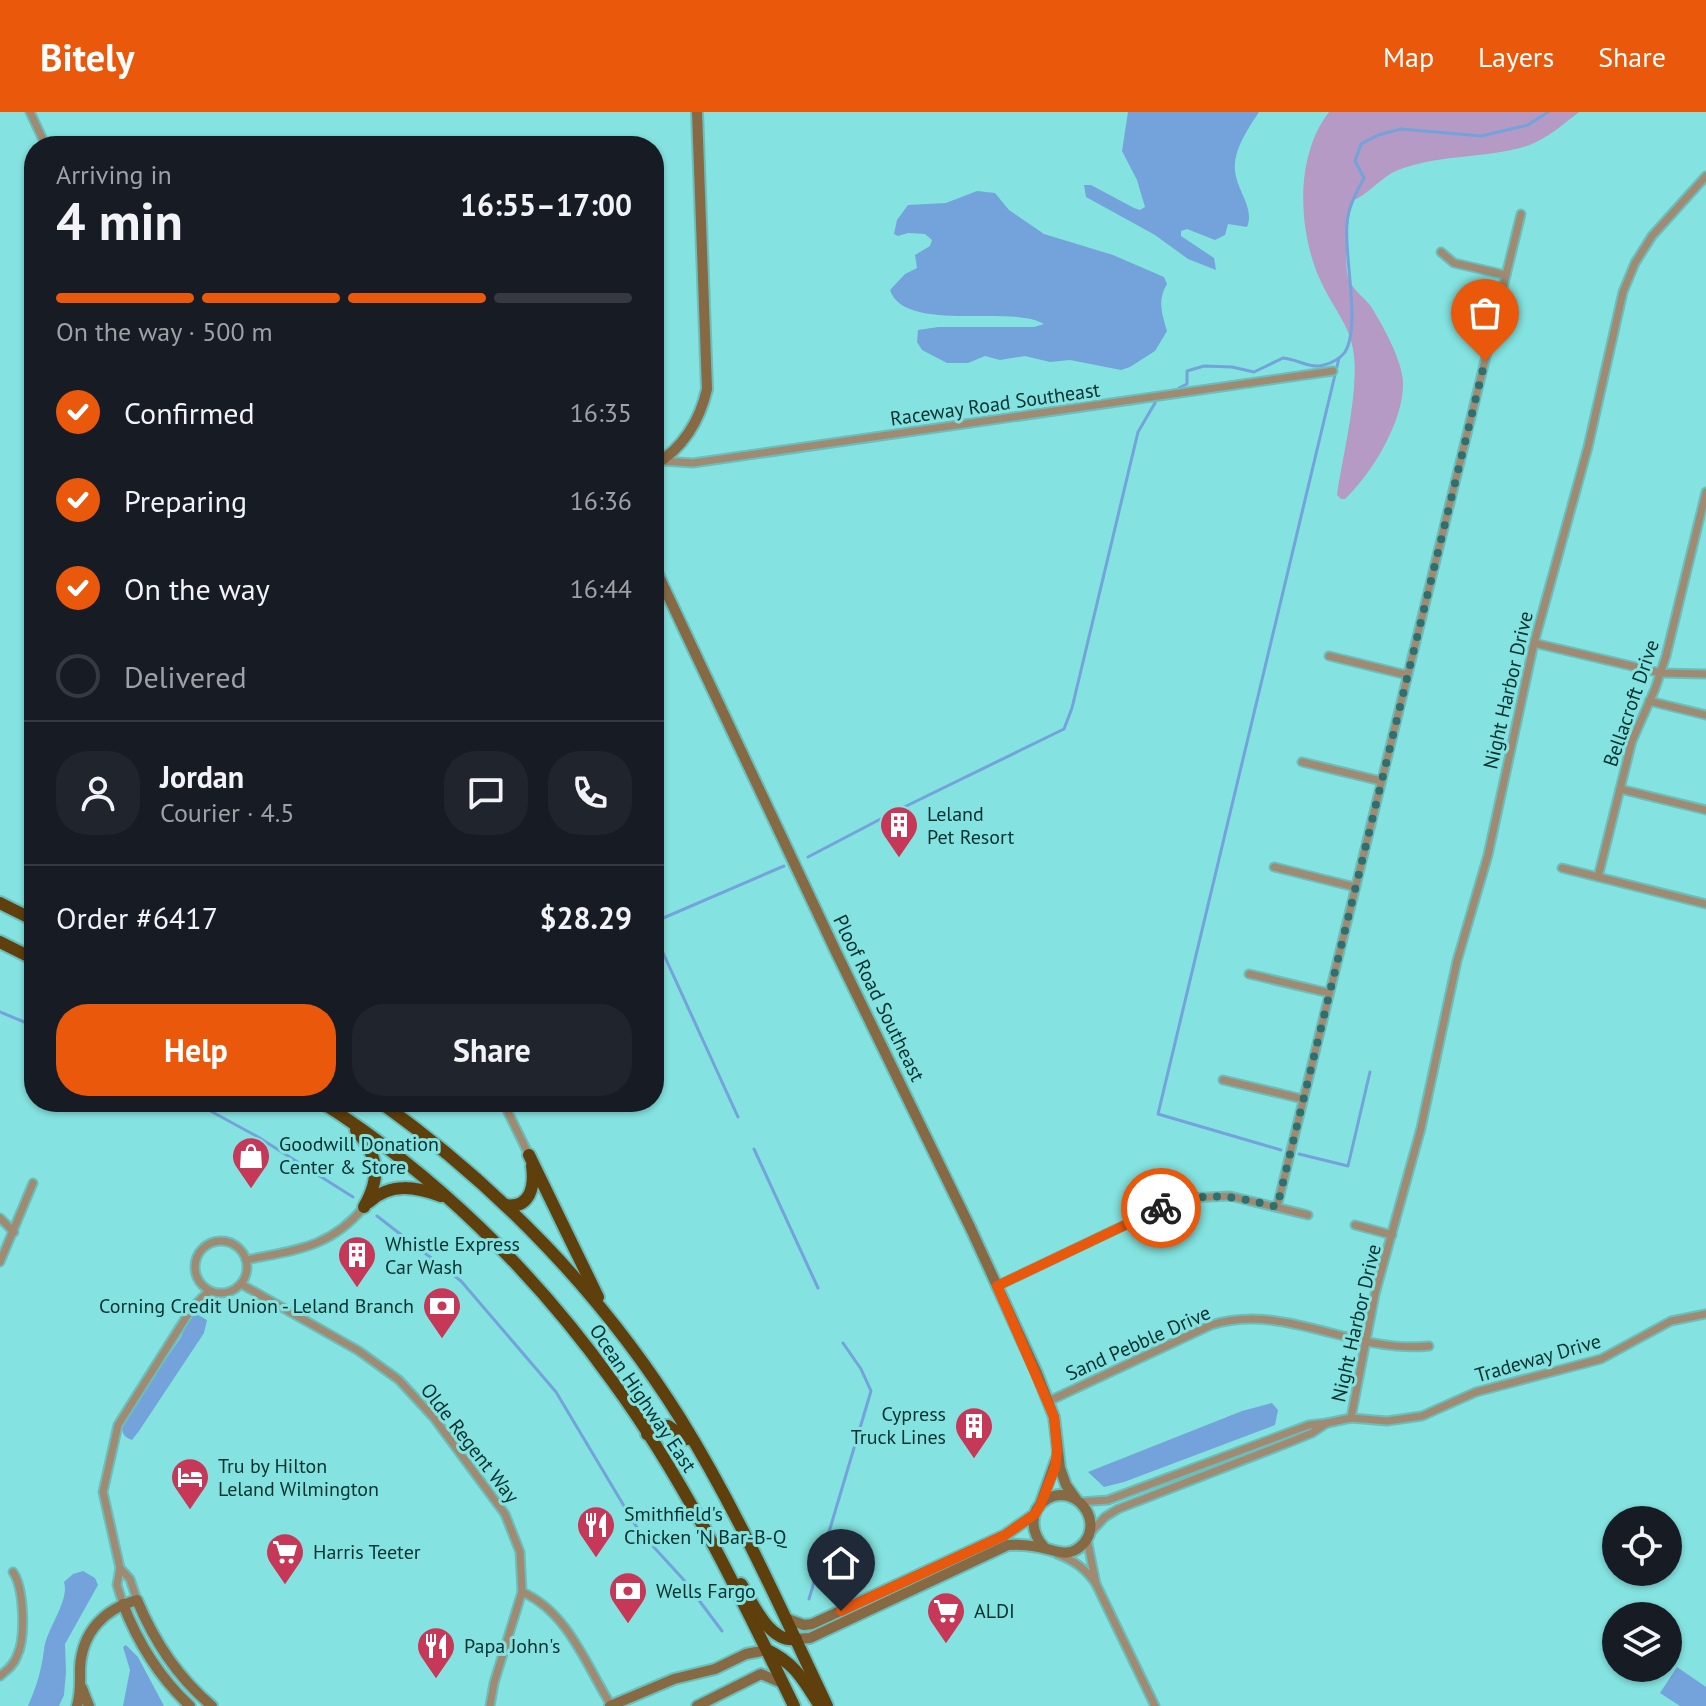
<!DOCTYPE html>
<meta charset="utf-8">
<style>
body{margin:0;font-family:"PT Sans",sans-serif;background:#20242c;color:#f1f3f6;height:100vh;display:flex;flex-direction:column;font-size:30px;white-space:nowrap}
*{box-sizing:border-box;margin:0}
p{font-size:26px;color:#9ea1a6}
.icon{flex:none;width:44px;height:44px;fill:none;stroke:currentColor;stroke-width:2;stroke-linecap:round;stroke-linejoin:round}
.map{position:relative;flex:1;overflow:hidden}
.details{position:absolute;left:24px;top:24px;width:640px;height:976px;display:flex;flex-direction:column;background:#171b24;border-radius:32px;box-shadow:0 2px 6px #0004}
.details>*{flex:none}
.controls{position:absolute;left:1602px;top:1394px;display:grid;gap:16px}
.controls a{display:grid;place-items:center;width:80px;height:80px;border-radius:50%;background:#171b24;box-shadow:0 2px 6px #0004;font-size:40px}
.pin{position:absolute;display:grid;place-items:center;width:68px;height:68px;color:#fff;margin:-82px -34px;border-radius:50% 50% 50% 0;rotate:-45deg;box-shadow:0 0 8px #0007}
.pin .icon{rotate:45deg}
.courier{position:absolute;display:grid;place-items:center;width:80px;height:80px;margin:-40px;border:6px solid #ea580c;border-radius:50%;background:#fff;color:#222;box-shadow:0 2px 10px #0007}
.summary em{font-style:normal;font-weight:700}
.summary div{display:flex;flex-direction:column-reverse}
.summary{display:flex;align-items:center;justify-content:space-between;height:136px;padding:0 32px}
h1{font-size:52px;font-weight:700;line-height:60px}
.bar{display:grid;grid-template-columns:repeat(4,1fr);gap:12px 8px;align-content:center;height:96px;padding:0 32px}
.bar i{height:10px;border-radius:6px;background:#363941}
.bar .selected{background:#ea580c}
.bar p{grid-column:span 4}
.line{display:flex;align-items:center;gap:20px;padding:0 32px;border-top:2px solid #363941}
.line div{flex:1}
.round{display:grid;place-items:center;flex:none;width:84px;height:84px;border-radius:32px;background:#20242c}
ol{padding:0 32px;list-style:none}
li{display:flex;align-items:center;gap:24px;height:88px}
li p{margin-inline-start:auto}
li .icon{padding:8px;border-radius:50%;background:#ea580c;color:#fff;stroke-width:4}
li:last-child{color:#9ea1a6}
li i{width:44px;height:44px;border:4px solid #363941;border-radius:50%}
.primary-button{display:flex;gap:16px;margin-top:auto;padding:16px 32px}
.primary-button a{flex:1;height:92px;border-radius:32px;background:#ea580c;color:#fff;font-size:32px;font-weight:700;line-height:92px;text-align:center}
.primary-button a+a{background:#20242c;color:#f1f3f6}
header{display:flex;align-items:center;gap:48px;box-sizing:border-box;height:112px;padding:0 40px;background:#ea580c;color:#fff}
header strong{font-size:38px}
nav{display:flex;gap:44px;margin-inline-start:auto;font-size:28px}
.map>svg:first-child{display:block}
</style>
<header>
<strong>Bitely</strong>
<nav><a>Map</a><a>Layers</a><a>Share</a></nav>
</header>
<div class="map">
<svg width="1706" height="1594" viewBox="0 0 1706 1594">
<rect width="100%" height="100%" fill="#84e3e0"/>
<path fill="#b49ac4" d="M1329 0H1579C1562 13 1547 27 1527 34 1484 47 1440 42 1398 58 1381 65 1369 82 1352 89 1348 105 1343 154 1349 168 1353 178 1366 187 1372 196 1384 216 1401 246 1403 269 1405 307 1372 362 1345 387H1341L1337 383C1343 341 1360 277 1353 237 1349 214 1334 196 1324 176 1298 126 1293 46 1329 0Z"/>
<g fill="#73a3da">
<path d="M1128 0H1259C1248 17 1233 38 1235 59 1237 79 1255 96 1247 115L1228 112 1225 123 1215 128 1187 117 1181 119V124L1214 146 1216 158 1188 147 1155 123 1086 85 1084 73H1091L1134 96 1140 98 1145 95 1137 68 1122 39Z"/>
<path d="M977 79 995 81 1009 98 1044 122 1113 143 1164 165 1167 172C1157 188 1162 202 1167 219L1155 239 1130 255 1121 258 1070 248 1050 250 1025 244 1000 248 985 244 968 251H947L922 238 917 230 918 218 938 215H1034L1044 212C1013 192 904 222 890 178L905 162 917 156 915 143 930 134 932 128 925 122 908 121 898 124 894 122 897 108 908 93 946 91Z"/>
<path d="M195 1201 207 1208 204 1221 139 1319 132 1328C123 1325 122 1321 122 1312L181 1225 190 1204Z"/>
<polygon points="1272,1291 1278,1298 1275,1313 1124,1370 1104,1375 1088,1360 1242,1299"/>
<path d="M83 1459 95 1466 98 1473 65 1532 66 1560 64 1583 59 1594H28C37 1573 41 1560 44 1538 46 1517 70 1489 64 1470L73 1462Z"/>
<polygon points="126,1533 138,1545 164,1594 123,1594 130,1558 123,1535"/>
<polygon points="1677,1555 1706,1575 1706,1594 1680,1594 1660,1581"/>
</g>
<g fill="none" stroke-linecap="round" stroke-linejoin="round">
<g stroke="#73a3da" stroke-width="3">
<path d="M1179 276 1187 272V259L1204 254 1232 255 1254 260 1283 246C1297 247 1310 257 1324 253 1332 251 1341 246 1345 240 1361 214 1344 145 1347 112 1348 95 1356 81 1364 66L1355 49 1361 32 1378 23 1401 17 1481 24 1528 13 1548 0"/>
<polyline points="808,745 894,700 1064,617 1072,596 1138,320 1155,291"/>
<polyline points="654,810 784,754"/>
<polyline points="654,821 738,1005"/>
<polyline points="0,900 34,914"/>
<polyline points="194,990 258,1025 353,1085"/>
<polyline points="754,1037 818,1176"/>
<polyline points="1281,1038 1158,1002 1339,246"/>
<polyline points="1299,1042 1348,1054 1370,960"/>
<polyline points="377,1104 461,1169 556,1280 639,1419 683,1467 722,1519"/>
<polyline points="809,1487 871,1279 861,1257 843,1231"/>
</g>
<defs>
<g id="street">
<polyline points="30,0 46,34"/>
<polyline points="1441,140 1454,151 1506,163"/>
<polyline points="662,349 693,351 1333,259"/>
<polyline points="1534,531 1661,561 1706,562"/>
<polyline points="1329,544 1407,563"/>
<polyline points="1649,589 1706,603"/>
<polyline points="1302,650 1381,669"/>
<polyline points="1620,677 1706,698"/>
<polyline points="1274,755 1355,775"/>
<polyline points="1562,756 1706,792"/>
<polyline points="1598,765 1632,629 1655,577 1666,544 1706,380"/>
<polyline points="1249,862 1329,881"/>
<polyline points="1223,968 1303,987"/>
<polyline points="503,990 529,1043"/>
<polyline points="1277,1095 1521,102"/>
<polyline points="0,1106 14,1120"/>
<polyline points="1355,1113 1392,1123"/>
<circle cx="221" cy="1155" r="26"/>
<path d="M246 1148C295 1138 330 1136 364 1095"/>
<polyline points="0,1150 33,1071"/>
<polyline points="241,1172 359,1239 399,1268 434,1306 505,1402 520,1440 522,1480 494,1571 490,1594"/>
<polyline points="997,1174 1152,1100 1187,1086 1230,1084 1308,1103"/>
<path d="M1049 1289 1211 1213C1285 1190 1353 1242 1429 1234"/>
<polyline points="1351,1306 1375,1182 1421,1016 1457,849 1488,743 1534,531 1588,335 1623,180 1635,151 1652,124 1706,64"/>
<polyline points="1327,1311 1351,1306 1387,1309 1422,1304 1476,1280 1601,1247 1671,1209 1706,1202"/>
<polyline points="1080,1390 1108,1388 1309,1313 1327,1311 1312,1321 1290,1330 1118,1397 1105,1405 1091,1420"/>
<path d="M1057 1442C1075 1449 1086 1457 1096 1472L1087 1427"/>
<polyline points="120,1456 130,1467 137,1488"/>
<polyline points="1096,1472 1155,1594"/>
<path d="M522 1480C568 1500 586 1553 611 1593"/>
<polyline points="123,1492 117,1473 120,1456 103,1380 118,1313 192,1196 209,1179"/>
<path d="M0 1564C7 1558 14 1553 17 1544 26 1526 24 1476 13 1460"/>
</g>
<g id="secondary">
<path d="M654 353C683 337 700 308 707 277L697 0"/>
<polyline points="654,454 836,840 970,1115 1037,1261 1054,1305 1060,1356 1066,1373 1076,1387"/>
<polyline points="1040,1393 1056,1348"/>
<path d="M123 1492C138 1531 159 1565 190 1594"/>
<polyline points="785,1506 804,1513 812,1512 1005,1423 1035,1402"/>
<path d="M796 1527 810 1526 1008 1433C1018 1432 1028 1433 1039 1435 1056 1438 1069 1448 1084 1431 1104 1407 1074 1371 1047 1387 1028 1399 1031 1421 1044 1435"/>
<polyline points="82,1576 89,1594"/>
<path d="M77 1594C81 1581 80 1569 80 1556 82 1520 104 1497 137 1488 154 1529 177 1565 212 1594"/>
<polyline points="610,1594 674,1567 715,1557 746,1542 767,1538"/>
<polyline points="697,1594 761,1562 782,1571"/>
</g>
<g id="highway">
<polyline points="0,791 34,808"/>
<polyline points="0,830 34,847"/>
<path d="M321 990C435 1062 535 1161 613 1270 686 1370 740 1483 794 1594"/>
<path d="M380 990C499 1075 603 1183 680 1306 737 1398 781 1497 827 1594"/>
<path d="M356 1018C379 1045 381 1065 364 1095"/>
<polyline points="529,1043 598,1185"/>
<path d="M369 1090C391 1070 416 1075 441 1084"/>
<path d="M505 1093C530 1097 535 1075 532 1054"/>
<polyline points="647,1322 657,1315 668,1314 687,1327"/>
<path d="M741 1472C753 1491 769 1531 796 1527"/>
<path d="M767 1538C796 1552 803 1568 820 1594"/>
</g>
</defs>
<use href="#street" stroke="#6abfbd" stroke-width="11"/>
<use href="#secondary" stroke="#6abfbd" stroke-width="14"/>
<use href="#highway" stroke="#6abfbd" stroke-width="16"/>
<use href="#street" stroke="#a08b72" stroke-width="7"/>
<use href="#secondary" stroke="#876943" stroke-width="10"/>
<use href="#highway" stroke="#5f3f0c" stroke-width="12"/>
</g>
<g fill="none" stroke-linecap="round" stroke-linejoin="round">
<path stroke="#316f6e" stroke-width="8" stroke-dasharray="0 14.4" d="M1161 1096C1201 1078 1235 1084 1277 1095L1485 249"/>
<polyline stroke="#ea580c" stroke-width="10" points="841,1499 1005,1423 1035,1402 1040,1394 1055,1356 1057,1338 1054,1305 997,1174 1161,1096"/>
</g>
<defs>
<symbol id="building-pin" viewBox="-11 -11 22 30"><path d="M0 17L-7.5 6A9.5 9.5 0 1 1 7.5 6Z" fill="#c73757" stroke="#84e3e0"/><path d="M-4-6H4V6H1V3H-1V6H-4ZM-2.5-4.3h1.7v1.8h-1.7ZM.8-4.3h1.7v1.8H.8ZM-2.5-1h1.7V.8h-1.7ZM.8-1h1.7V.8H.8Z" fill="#fff"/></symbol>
<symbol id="shop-pin" viewBox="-11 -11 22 30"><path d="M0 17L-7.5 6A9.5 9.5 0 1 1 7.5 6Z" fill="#c73757" stroke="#84e3e0"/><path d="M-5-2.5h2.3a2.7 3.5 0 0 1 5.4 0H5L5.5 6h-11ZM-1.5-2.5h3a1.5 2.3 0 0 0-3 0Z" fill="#fff"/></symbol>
<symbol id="bank-pin" viewBox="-11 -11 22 30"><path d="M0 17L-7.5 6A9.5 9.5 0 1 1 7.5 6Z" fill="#c73757" stroke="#84e3e0"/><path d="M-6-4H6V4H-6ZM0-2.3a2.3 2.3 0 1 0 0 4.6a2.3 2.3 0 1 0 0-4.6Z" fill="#fff"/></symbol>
<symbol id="hotel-pin" viewBox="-11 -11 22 30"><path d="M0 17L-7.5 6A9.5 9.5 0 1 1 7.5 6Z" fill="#c73757" stroke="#84e3e0"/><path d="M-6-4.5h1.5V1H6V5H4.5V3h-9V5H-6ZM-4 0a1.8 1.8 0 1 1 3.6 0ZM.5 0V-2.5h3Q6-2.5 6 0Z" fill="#fff"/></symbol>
<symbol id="restaurant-pin" viewBox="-11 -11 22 30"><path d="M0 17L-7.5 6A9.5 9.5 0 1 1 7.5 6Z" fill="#c73757" stroke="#84e3e0"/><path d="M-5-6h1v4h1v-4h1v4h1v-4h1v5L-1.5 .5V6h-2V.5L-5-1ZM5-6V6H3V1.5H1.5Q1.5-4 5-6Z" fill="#fff"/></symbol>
<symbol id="supermarket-pin" viewBox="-11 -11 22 30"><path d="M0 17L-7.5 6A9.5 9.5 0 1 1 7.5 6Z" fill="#c73757" stroke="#84e3e0"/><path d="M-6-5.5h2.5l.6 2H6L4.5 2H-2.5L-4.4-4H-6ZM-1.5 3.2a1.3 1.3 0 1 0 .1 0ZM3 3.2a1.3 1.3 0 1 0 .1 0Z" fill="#fff"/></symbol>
</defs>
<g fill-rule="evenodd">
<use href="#building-pin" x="877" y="691" width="44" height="60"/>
<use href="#shop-pin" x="229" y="1022" width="44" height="60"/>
<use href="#building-pin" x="335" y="1121" width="44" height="60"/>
<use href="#bank-pin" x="420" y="1172" width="44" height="60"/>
<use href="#building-pin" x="952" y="1292" width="44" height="60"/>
<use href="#hotel-pin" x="168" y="1343" width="44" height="60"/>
<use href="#restaurant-pin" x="574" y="1391" width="44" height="60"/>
<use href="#supermarket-pin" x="263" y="1418" width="44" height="60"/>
<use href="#bank-pin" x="606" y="1457" width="44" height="60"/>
<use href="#supermarket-pin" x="924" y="1477" width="44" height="60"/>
<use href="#restaurant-pin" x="414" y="1512" width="44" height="60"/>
</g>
<g text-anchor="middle" stroke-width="6" stroke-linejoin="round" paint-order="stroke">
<g font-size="20" fill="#043130" stroke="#84e3e0">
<text transform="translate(995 292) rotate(-8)" y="7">Raceway Road Southeast</text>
<text transform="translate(1508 578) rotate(-77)" y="7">Night Harbor Drive</text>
<text transform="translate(1631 591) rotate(-71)" y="7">Bellacroft Drive</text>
<text transform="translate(879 886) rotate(64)" y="7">Ploof Road Southeast</text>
<text transform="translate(1356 1211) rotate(-77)" y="7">Night Harbor Drive</text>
<text transform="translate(1138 1231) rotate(-24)" y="7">Sand Pebble Drive</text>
<text transform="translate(1538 1246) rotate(-16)" y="7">Tradeway Drive</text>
<text transform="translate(643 1286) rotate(56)" y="7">Ocean Highway East</text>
<text transform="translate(470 1331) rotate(52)" y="7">Olde Regent Way</text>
</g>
<g font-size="20" fill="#043130" stroke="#84e3e0" text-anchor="start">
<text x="927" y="709">Leland<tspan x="927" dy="23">Pet Resort</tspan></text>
<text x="279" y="1039">Goodwill Donation<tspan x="279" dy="23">Center &amp; Store</tspan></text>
<text x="385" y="1139">Whistle Express<tspan x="385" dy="23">Car Wash</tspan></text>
<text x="414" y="1201" text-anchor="end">Corning Credit Union - Leland Branch</text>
<text x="946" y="1309" text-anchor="end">Cypress<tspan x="946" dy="23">Truck Lines</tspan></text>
<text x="218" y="1361">Tru by Hilton<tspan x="218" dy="23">Leland Wilmington</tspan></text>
<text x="624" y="1409">Smithfield's<tspan x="624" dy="23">Chicken 'N Bar-B-Q</tspan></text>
<text x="313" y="1447">Harris Teeter</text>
<text x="656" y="1486">Wells Fargo</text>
<text x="974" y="1506">ALDI</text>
<text x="464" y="1541">Papa John's</text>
</g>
</g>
</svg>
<div class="controls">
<a><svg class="icon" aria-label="locate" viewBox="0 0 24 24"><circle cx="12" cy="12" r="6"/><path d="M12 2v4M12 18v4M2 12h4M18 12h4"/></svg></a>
<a><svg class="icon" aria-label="layers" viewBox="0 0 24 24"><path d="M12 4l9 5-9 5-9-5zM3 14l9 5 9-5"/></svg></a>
</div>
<div class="pin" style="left:1485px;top:249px;background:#ea580c"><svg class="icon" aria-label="bag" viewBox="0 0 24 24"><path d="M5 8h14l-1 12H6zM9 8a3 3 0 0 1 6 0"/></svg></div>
<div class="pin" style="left:841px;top:1499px;background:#1f2937"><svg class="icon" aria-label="home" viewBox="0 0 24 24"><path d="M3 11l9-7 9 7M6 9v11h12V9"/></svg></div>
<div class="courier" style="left:1161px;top:1096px"><svg class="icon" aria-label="bike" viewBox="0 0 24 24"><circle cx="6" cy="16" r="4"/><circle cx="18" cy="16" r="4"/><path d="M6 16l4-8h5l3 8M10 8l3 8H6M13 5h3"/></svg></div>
<section class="details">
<div class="summary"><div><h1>4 min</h1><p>Arriving in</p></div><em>16:55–17:00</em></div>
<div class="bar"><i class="selected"></i><i class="selected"></i><i class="selected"></i><i></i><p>On the way · 500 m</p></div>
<ol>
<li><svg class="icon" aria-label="check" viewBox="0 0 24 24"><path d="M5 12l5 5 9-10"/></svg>Confirmed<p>16:35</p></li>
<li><svg class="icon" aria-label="check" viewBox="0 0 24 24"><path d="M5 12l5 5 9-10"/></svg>Preparing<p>16:36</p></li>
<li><svg class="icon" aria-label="check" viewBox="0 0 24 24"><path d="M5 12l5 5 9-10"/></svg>On the way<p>16:44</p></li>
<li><i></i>Delivered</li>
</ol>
<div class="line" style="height:144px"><a class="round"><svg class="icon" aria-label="person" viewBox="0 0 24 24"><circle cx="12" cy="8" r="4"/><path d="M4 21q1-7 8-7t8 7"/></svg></a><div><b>Jordan</b><p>Courier · 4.5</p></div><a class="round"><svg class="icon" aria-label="chat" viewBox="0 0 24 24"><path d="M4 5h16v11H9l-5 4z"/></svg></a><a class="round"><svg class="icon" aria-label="phone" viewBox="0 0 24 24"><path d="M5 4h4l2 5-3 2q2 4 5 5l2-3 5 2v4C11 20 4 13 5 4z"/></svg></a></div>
<div class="line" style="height:104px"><div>Order #6417</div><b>$28.29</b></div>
<div class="primary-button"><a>Help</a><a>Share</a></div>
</section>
</div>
